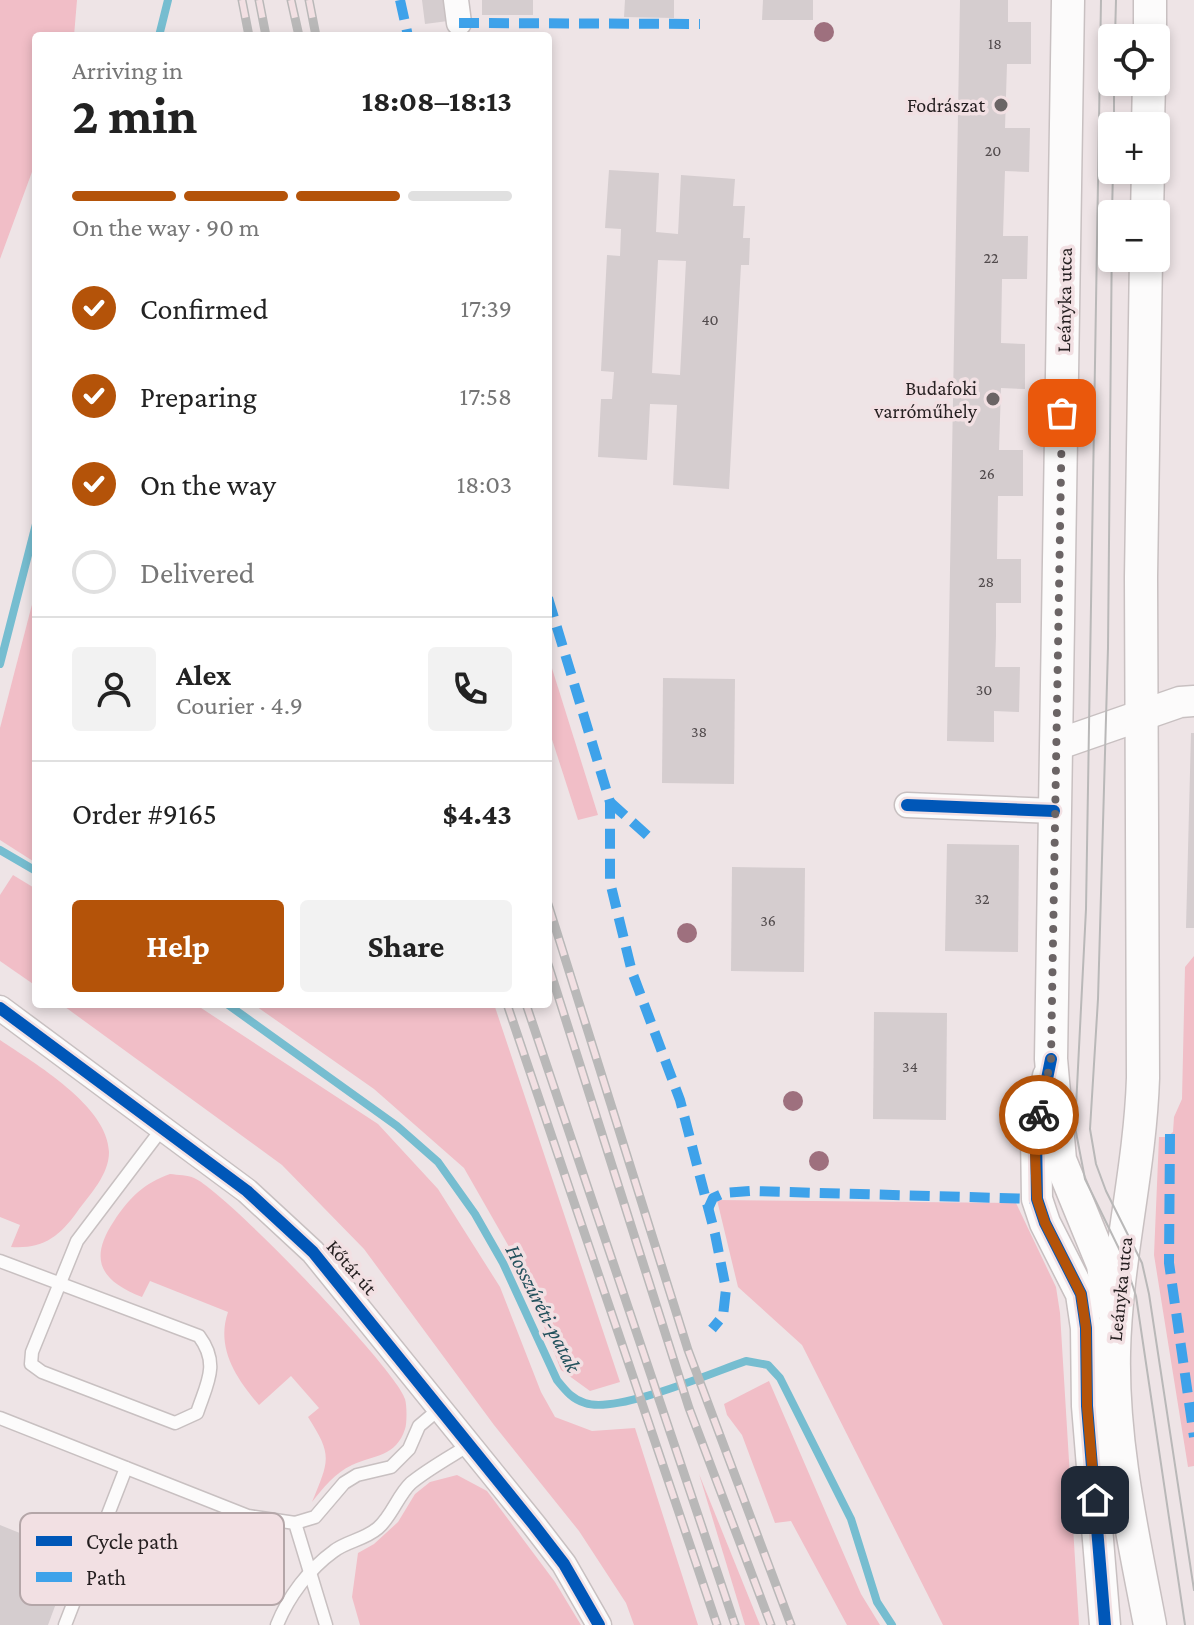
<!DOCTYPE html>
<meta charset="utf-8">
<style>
body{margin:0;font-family:"Crimson Pro",serif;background:#f2f2f2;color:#222;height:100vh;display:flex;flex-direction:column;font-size:30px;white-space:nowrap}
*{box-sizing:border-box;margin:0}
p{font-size:26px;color:#767676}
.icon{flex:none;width:44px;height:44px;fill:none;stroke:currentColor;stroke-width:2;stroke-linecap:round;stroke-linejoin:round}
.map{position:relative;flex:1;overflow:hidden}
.details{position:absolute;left:32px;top:32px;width:520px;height:976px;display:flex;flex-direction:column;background:#fff;border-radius:8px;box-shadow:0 4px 12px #0003}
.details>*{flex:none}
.controls{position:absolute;left:1098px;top:24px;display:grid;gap:16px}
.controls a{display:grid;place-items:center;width:72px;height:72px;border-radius:8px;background:#fff;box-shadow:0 4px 12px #0003;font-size:40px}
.pin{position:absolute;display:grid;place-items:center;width:68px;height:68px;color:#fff;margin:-34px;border-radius:16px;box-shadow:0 4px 12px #0006}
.courier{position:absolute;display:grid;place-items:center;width:80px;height:80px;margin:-40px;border:6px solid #b45309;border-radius:50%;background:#fff;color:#222;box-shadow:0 2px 10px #0007}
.head em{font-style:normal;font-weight:700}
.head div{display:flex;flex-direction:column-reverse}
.head{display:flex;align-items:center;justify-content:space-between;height:136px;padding:0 40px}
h1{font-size:52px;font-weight:700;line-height:60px}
.bar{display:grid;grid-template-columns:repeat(4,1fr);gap:12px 8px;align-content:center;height:96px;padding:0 40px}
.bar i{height:10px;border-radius:6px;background:#e0e0e0}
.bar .active{background:#b45309}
.bar p{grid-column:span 4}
.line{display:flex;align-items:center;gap:20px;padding:0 40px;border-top:2px solid #e0e0e0}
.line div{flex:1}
.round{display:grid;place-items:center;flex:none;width:84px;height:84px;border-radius:8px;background:#f2f2f2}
ol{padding:0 40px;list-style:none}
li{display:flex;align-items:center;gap:24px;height:88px}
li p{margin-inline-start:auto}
li .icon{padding:8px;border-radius:50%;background:#b45309;color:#fff;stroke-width:4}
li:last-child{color:#767676}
li i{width:44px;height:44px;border:4px solid #e0e0e0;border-radius:50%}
.button{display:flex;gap:16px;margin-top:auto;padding:16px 40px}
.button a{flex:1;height:92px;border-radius:8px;background:#b45309;color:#fff;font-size:32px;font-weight:700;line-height:92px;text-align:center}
.button a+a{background:#f2f2f2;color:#222}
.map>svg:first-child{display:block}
</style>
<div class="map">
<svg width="1194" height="1625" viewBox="0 0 1194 1625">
<rect width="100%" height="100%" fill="#eee4e6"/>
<g fill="#f1bec7">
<polygon points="0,0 77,0 74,36 36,36 36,161 0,259"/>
<polygon points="36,589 36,863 0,840 0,728"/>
<polygon points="550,662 598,815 578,820 548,727"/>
<polygon points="13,875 36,889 36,986 0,961 0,895"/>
<polygon points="1194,956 1194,1466 1188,1467 1154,1255 1159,1137 1167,1137 1173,1132 1174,1117 1182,1099 1185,967"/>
<polygon points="61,1004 195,1004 378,1124 438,1189 500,1287 541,1392 555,1417 592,1431 635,1428 698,1625 634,1625 626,1603 579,1531 494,1425 364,1249 282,1165"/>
<polygon points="253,1004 494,1004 620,1382 590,1391 561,1370 520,1266 464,1168 374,1089"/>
<path d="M0 1040C34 1063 108 1106 109 1152 109 1175 90 1194 77 1212 59 1237 43 1249 11 1247L20 1225 0 1217Z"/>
<path d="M170 1174C178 1175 188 1175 194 1178 224 1190 397 1370 405 1399 407 1406 407 1423 405 1429 396 1457 374 1455 352 1465 335 1473 323 1488 312 1502 329 1460 333 1456 308 1417L319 1408 291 1376 259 1405C235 1377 216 1347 228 1312L150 1281 142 1297C101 1281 88 1260 114 1221 129 1198 144 1183 170 1174Z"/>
<polygon points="717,1200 1016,1203 1056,1287 1060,1313 1079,1625 943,1625 802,1345 738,1287"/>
<polygon points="769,1381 861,1594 880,1625 847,1625 791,1521 775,1523 742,1435 727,1415 724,1404"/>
<polygon points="699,1474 760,1625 745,1625"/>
<polygon points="457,1475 487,1491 555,1582 581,1625 360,1625 352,1597 358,1553 374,1544 398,1522 415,1494 430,1482"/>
</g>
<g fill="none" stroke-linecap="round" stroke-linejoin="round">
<g stroke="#76bdd0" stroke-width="8">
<polyline points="159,36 168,0"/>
<polyline points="0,664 36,524"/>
<polyline points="0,850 36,871"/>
<path d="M227 1004 397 1126 438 1162 475 1214 503 1263 557 1380C566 1391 572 1399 585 1403 617 1414 711 1373 746 1361L768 1365 780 1378 851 1519 877 1602 892 1625"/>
</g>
</g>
<g fill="#d5cdcf" fill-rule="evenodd">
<polygon points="422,0 445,0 448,21 425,24"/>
<rect x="482" y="0" width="51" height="15"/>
<polygon points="625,0 674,0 674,18 624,17"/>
<polygon points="763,0 813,0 813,20 762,20"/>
<polygon points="960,0 1008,0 1008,22 1031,22 1031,64 1007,64 1005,128 1030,128 1029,172 1005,171 1003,236 1028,236 1027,279 1002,279 1001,343 1025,344 1025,389 1001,388 999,450 1023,450 1023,496 998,496 997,559 1021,559 1021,603 996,603 996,636 995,667 1020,667 1019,712 994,711 994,742 947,741"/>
<path d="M609 170 659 173 656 232 678 234 681 175 735 179 733 206H745L743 238H750L749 265H741L729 489 673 485 677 405 650 404 647 460 598 457 601 399H612L614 372 601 371 607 255 620 256 621 229 605 228ZM658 260 686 261 680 375 652 373Z"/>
<polygon points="663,678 735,679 734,784 662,783"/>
<polygon points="1191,733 1194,733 1194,928 1186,928"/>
<polygon points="947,844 1019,845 1018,952 945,951"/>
<polygon points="732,867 805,868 804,972 731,971"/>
<polygon points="874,1012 947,1013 946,1120 873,1119"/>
<polygon points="0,1525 74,1555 48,1625 0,1625"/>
</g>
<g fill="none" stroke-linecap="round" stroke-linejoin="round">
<defs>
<g id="service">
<path d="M0 1261 199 1336C220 1364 207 1383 197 1413L175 1423 42 1372 31 1364 32 1352 77 1241 164 1126"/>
<polyline points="0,1418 248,1516 295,1523 326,1625"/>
<polyline points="295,1523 315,1517 344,1483 357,1475 391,1467 409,1449 419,1426 438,1410"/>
<polyline points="65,1625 126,1468"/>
<path d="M277 1625C288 1597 309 1569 334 1551 347 1541 364 1540 378 1528 392 1516 398 1495 411 1483 428 1469 450 1457 469 1445"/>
</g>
<g id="minor">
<polyline points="456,0 459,23"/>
<polyline points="907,805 1054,811"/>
<polyline points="0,1008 247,1191 313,1252 534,1525 564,1564 599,1625"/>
</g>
<g id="tertiary">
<polyline points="1056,745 1180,702 1194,701"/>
<polyline points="1048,1076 1036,1133 1037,1199 1045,1223 1081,1294 1086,1328 1087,1406 1105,1625"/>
</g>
<g id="secondary">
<polyline points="1068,0 1051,1059 1060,1160 1103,1265 1108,1304"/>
<polyline points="1150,38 1150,0"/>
<polyline points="1148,126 1149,82"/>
<polyline points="1147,214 1148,170"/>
<path d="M1146 258 1141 577 1143 1078C1140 1170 1116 1260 1114 1352 1112 1444 1133 1535 1150 1625"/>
</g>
</defs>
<use href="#service" stroke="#c8c0c1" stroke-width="15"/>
<use href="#minor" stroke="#c8c0c1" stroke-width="27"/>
<use href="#tertiary" stroke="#c8c0c1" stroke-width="33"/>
<use href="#secondary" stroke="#c8c0c1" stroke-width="35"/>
<use href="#service" stroke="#fcfbfb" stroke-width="12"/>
<use href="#minor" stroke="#fcfbfb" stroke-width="24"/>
<use href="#tertiary" stroke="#fcfbfb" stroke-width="30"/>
<use href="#secondary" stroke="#fcfbfb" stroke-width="32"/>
<g stroke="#b9b8b8" stroke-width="2">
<polyline points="1101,0 1086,909 1075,1127 1085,1179 1124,1259 1136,1296 1185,1625"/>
<polyline points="1115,38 1116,0"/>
<polyline points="1114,126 1114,82"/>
<polyline points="1112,214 1113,170"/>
<polyline points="1112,228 1108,648 1098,999 1090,1129 1096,1164 1106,1191 1142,1263 1149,1294 1194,1590"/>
</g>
<defs>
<g id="rail">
<polyline points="242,0 249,36"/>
<polyline points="259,0 266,36"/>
<polyline points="291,0 299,36"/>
<polyline points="309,0 316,36"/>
<polyline points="548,904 688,1350 791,1625"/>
<polyline points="548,964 689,1408 771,1625"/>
<polyline points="507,1004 717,1625"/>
<polyline points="526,1004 735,1625"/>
</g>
</defs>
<use href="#rail" stroke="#b9b8b8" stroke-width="9"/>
<use href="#rail" stroke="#f2e0e3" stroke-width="6" stroke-dasharray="18" stroke-linecap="butt"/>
<g stroke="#3ea2ea" stroke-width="10" stroke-dasharray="20 10" stroke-linecap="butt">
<polyline points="400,0 408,36"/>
<polyline points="459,23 700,24"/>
<polyline points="548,598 610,802 610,882 632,972 680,1100 715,1234 726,1289 723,1316 712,1329"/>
<polyline points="610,802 649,837"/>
<polyline points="1170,1134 1169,1263 1194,1437"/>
<polyline points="708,1209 713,1198 724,1193 751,1191 1037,1199"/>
</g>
<defs>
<g id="cycleway">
<polyline points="907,805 1054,811"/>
<polyline points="0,1008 247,1191 313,1252 534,1525 564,1564 599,1625"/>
<polyline points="1051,1059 1036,1133 1037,1199 1045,1223 1081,1294 1086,1328 1087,1406 1105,1625"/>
</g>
</defs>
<use href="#cycleway" stroke="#f2e0e3" stroke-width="17"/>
<use href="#cycleway" stroke="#0057b8" stroke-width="12"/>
</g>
<g fill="#9e707e">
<circle cx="824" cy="32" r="10"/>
<circle cx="687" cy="933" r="10"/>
<circle cx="793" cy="1101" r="10"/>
<circle cx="819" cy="1161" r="10"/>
</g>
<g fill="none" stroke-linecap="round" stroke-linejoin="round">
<polyline stroke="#6b6465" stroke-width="8" stroke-dasharray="0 14.4" points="1039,1115 1051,1059 1062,413"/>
<polyline stroke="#b45309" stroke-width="10" points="1039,1115 1035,1152 1037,1199 1045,1223 1081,1294 1086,1328 1087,1406 1095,1500"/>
</g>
<g fill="#6b6465" stroke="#f2e0e3" stroke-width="3">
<circle cx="1001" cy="105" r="8"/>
<circle cx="993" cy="399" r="8"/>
</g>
<g text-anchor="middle" stroke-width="7" stroke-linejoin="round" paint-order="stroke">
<g font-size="16" fill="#514a4c">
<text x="995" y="49">18</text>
<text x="993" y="156">20</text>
<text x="991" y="263">22</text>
<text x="710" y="325">40</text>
<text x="987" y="479">26</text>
<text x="986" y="587">28</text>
<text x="984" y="695">30</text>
<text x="699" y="737">38</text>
<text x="982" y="904">32</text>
<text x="768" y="926">36</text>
<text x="910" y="1072">34</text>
</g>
<g font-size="20" fill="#251f20" stroke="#f2e0e3" text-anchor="end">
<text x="985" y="112">Fodrászat</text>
<text x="977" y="395">Budafoki<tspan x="977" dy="23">varróműhely</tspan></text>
</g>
<g font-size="20" fill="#251f20" stroke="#f2e0e3">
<text transform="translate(1064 300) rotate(-89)" y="7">Leányka utca</text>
<text transform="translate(352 1267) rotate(49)" y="7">Kőtár út</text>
<text transform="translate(1120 1289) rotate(-84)" y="7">Leányka utca</text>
</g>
<g font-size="22" font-style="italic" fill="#24515d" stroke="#f2e0e3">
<text transform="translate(544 1308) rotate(63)" y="8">Hosszúréti-patak</text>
</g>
</g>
<rect x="20" y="1513" width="264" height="92" rx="12" fill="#f2e0e3" stroke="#b4a6a8" stroke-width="2"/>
<rect x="36" y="1536" width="36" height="10" fill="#0057b8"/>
<rect x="36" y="1572" width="36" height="10" fill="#3ea2ea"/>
<g font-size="22" fill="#251f20">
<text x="86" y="1549">Cycle path</text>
<text x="86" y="1585">Path</text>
</g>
</svg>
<div class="controls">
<a><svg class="icon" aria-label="locate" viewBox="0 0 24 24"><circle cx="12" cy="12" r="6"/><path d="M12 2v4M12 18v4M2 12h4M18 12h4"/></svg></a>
<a>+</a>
<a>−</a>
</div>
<div class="pin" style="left:1062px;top:413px;background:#ea580c"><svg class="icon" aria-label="bag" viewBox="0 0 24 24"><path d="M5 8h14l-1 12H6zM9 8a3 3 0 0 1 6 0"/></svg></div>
<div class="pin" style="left:1095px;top:1500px;background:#1f2937"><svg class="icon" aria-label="home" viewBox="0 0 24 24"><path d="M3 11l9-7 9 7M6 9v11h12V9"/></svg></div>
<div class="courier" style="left:1039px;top:1115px"><svg class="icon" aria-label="bike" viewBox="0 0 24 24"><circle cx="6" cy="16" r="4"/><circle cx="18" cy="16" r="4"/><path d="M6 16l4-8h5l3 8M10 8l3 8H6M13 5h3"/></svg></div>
<section class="details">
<div class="head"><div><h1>2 min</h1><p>Arriving in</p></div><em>18:08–18:13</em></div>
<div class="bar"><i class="active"></i><i class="active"></i><i class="active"></i><i></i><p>On the way · 90 m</p></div>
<ol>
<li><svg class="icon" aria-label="check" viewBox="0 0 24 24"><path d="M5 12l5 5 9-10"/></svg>Confirmed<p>17:39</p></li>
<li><svg class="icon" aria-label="check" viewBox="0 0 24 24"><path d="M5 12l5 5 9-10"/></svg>Preparing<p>17:58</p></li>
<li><svg class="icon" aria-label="check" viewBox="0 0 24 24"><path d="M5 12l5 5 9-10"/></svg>On the way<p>18:03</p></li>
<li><i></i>Delivered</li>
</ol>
<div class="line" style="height:144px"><a class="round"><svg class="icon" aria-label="person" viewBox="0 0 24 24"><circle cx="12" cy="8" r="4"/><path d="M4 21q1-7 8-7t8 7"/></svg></a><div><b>Alex</b><p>Courier · 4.9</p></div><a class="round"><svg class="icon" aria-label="phone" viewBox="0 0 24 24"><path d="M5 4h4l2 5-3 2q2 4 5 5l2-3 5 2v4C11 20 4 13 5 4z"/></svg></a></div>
<div class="line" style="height:104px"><div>Order #9165</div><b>$4.43</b></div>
<div class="button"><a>Help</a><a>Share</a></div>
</section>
</div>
